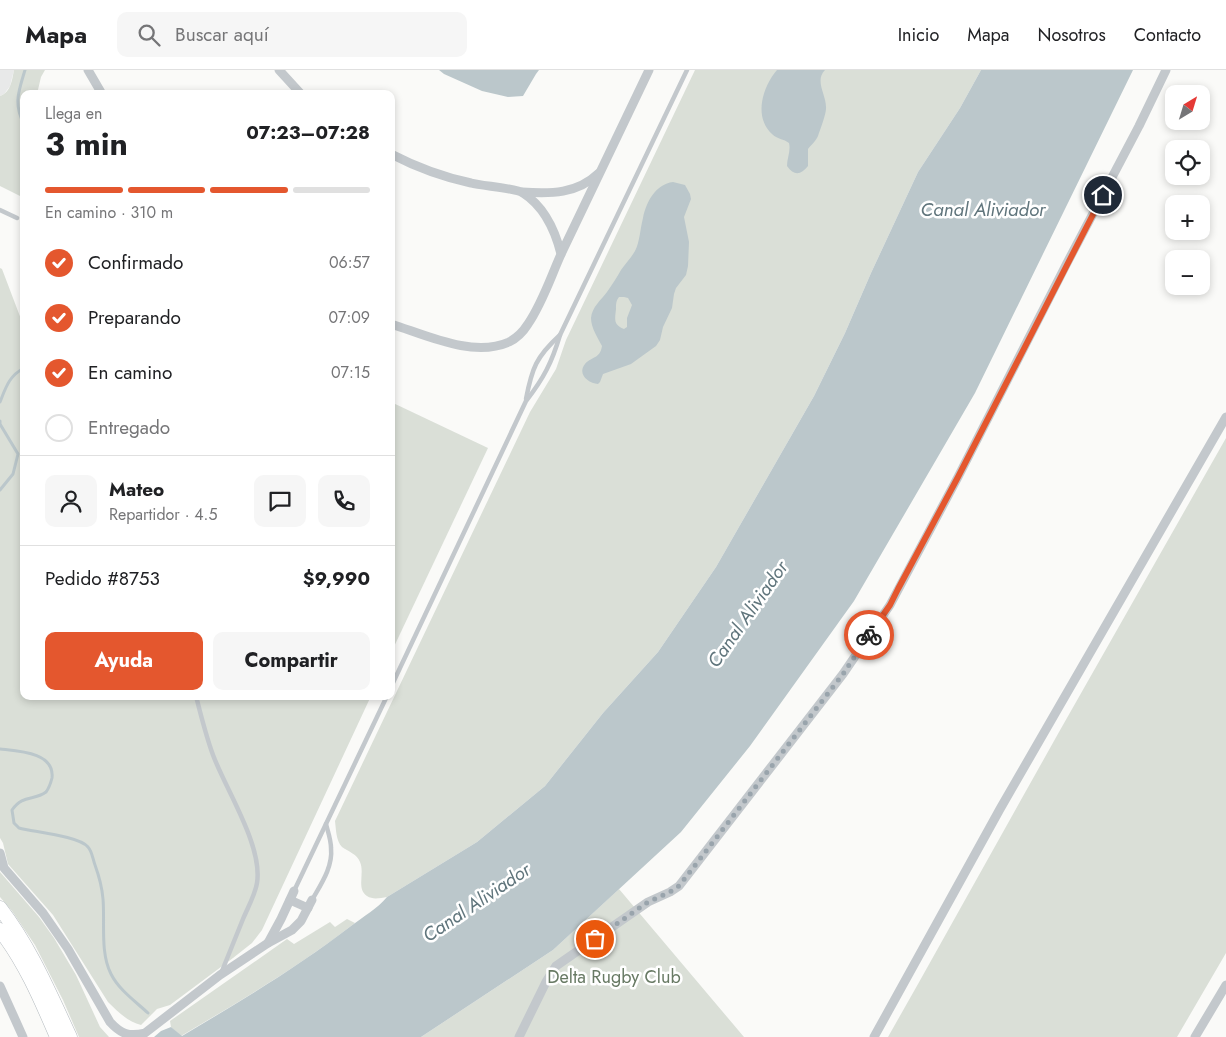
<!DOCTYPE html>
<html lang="es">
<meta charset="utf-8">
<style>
body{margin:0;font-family:Jost,sans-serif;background:#f6f6f6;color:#202124;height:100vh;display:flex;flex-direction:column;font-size:19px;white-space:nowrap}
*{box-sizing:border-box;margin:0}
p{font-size:16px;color:#757577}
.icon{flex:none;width:28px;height:28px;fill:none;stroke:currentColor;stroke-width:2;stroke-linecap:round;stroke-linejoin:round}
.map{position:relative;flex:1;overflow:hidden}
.sheet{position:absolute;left:20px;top:20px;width:375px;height:610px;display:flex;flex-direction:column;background:#fff;border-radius:10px;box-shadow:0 2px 8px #0003}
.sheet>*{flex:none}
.needle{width:32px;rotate:38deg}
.tools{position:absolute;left:1165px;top:15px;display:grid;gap:10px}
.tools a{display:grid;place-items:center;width:45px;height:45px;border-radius:10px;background:#fff;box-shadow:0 2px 8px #0003;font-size:25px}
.pin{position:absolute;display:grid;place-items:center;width:42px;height:42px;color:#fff;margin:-21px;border:2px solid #fff;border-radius:50%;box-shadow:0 1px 5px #0007}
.courier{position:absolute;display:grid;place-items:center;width:50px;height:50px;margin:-25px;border:4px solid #e4572e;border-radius:50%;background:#fff;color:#222;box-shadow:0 1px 6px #0007}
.summary em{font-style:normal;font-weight:700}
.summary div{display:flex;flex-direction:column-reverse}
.summary{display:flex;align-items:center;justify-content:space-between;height:85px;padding:0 25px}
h1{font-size:32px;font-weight:700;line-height:38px}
.bar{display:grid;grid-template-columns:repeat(4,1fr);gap:8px 5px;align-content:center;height:60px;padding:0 25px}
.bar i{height:6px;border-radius:4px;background:#e0e0e0}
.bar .selected{background:#e4572e}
.bar p{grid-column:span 4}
.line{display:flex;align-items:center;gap:12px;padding:0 25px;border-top:1px solid #e0e0e0}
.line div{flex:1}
.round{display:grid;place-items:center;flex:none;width:52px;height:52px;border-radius:10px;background:#f6f6f6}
ol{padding:0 25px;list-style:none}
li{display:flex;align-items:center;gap:15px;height:55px}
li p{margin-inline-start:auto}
li .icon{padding:5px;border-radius:50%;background:#e4572e;color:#fff;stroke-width:4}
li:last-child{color:#757577}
li i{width:28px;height:28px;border:2px solid #e0e0e0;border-radius:50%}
.button{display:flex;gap:10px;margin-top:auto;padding:10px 25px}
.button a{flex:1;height:58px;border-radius:10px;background:#e4572e;color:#fff;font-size:20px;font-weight:700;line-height:58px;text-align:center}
.button a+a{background:#f6f6f6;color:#202124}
header{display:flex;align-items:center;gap:30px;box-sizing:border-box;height:70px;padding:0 25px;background:#fff;border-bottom:1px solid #e0e0e0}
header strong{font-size:24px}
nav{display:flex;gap:28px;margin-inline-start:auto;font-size:18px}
.search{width:350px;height:45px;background:#f6f6f6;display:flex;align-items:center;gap:12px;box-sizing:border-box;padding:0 18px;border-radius:10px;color:#757577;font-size:19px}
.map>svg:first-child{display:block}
</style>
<header>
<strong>Mapa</strong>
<div class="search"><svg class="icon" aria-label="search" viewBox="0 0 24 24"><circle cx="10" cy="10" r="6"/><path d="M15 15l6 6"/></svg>Buscar aquí</div>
<nav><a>Inicio</a><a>Mapa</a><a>Nosotros</a><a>Contacto</a></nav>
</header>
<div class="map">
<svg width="1226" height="967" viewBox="0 0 1226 967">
<rect width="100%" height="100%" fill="#fafaf8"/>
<polygon fill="#e8e9e9" points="0,0 14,0 10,16 4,24 0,26"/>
<g fill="#dadfd7">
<path d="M14 0H45L41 7 37 24H24V128L0 116V26C11 22 12 10 14 0Z"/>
<path d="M695 0H981L960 38 918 102 871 203 845 263 814 326 716 497 658 582 603 643 545 716 477 772 387 827C380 828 373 830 367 826 356 819 365 803 360 792 357 784 349 782 342 777 336 771 336 759 335 751L530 342 556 299 566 270Z"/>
<path d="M0 198 2 199 24 257V626H371L262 860 252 873 233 888 170 935 157 939 141 955C128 952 117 941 108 932L53 845 8 794 3 773 0 768Z"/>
<polygon points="391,332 488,378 391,583"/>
<polygon points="1226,368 1226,883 1177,967 888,967 918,914 1059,662"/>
<polygon points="0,802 39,847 54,868 76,905 100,957 109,967 79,967 63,930 35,875 12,841 0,827"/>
<polygon points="619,819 744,967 421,967 553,880"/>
<path d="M347 849 355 853C300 896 240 931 181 966L171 957 170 951 287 869 294 874 330 852 335 857Z"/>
</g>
<g fill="#bbc7cb" fill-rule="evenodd">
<polygon points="439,0 539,0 536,4 523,26 508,27 482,21 444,4"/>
<path d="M777 0H825C814 11 827 25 826 39 826 44 820 60 818 66 816 71 811 75 808 79V96C801 105 794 106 787 96 787 88 791 81 789 73 784 69 777 69 772 64 753 47 763 16 777 0Z"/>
<path d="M981 0H1133L975 323 854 531 750 676 681 762 553 880 421 967H154L161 961 171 957 182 966C239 932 298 897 351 856 364 846 377 839 387 827L477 772 545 716 603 643 658 582 716 497 814 326 845 263 871 203 918 102 960 38Z"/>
<path d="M673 112 685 115 690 124 691 129 684 147 689 172 688 196 686 205 676 218 674 224 672 238 663 257 660 270 656 276 631 294 603 304 600 312 598 314C588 313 577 304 585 294 592 286 600 289 602 276 598 268 591 258 591 248 592 237 601 230 607 222 612 215 617 207 621 200 626 193 631 188 635 181 640 171 640 159 643 148 646 132 656 114 673 112ZM619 227H624L628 228 632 235 627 248V257L624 259C613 255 615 249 616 239 616 234 616 231 619 227Z"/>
</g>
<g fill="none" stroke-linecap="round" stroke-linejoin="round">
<g stroke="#bbc7cb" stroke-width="3">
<path d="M24 54C13 34 19 20 25 0"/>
<path d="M0 332C6 317 9 306 24 298"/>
<polyline points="0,351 0,354 18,384 13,404 0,420"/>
<path d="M0 679C17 681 55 682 52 708 51 712 49 718 46 722 34 731 23 724 12 740L14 753 19 758C34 762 79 766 88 777 92 781 93 790 95 795 99 806 102 817 103 829 105 852 100 883 111 904 119 920 135 931 148 943"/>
</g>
<defs>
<g id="secondary">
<path d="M0 838C30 877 49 922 70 967"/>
<path d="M0 860C25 892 41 930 57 967"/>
</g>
</defs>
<use href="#secondary" stroke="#b3babf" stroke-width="15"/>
<g stroke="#c3c8cc" stroke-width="4.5">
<polyline points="0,140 17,148"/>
<path d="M526 329C532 298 536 287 560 265"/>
<path d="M391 617 526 331C544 308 552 292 560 265L687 0"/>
<path d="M196 626C201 646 206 666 213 685 226 720 263 776 257 813 255 825 248 837 243 849 236 866 229 884 222 901"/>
<polyline points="294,821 387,626"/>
<path d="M312 830C321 814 333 797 331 778 331 770 328 762 326 754"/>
</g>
<g stroke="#c3c8cc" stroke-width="9">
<polyline points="88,0 102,24"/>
<polyline points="279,0 301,24"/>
<path d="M391 84C416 97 443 107 471 113 482 116 516 118 523 123 545 137 555 160 561 184"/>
<path d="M522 122C551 124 577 124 599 103"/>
<path d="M391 254C426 265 473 288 509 272 517 268 523 262 528 254 543 232 551 206 562 182 591 121 620 60 649 0"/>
<path d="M0 783 4 798 43 843 68 879 110 952C121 964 129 967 145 963L220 905 268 873 292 860 301 851 312 830"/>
<polyline points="290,830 308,838"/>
<polyline points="268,873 281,849 294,821"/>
<polyline points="0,916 23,967"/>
<polyline points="519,967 546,912 556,896 648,832 670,822 679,816 843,604 890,535 958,407 1067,193 1139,56 1166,0"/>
<polyline points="874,967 1000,739 1226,347"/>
<polyline points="1195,967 1226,915"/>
</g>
<use href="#secondary" stroke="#fff" stroke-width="14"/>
</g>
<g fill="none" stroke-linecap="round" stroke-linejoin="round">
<polyline stroke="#99a4ac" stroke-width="5" stroke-dasharray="0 9" points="595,869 648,832 670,822 679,816 843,604 869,565"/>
<polyline stroke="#e4572e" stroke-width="6" points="869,565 890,535 898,519 958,407 1103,125"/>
</g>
<g text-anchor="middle" stroke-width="5" stroke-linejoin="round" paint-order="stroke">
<g font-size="18" fill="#687a64" stroke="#fff">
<text x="614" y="913">Delta Rugby Club</text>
</g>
<g font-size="19" font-style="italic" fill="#60757c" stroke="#fff">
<text x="983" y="146">Canal Aliviador</text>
<text transform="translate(747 544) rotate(-55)" y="7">Canal Aliviador</text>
<text transform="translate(476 832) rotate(-34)" y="7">Canal Aliviador</text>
</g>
</g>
</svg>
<div class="tools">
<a><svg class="needle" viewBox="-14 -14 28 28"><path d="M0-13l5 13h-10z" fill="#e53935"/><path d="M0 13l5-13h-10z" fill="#757577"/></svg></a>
<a><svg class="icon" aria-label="locate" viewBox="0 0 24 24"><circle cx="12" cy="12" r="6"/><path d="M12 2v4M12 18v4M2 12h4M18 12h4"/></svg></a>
<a>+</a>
<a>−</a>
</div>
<div class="pin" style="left:595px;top:869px;background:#ea580c"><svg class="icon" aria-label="bag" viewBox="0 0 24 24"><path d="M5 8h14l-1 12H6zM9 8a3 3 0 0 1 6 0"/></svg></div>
<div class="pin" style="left:1103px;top:125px;background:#1f2937"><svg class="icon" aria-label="home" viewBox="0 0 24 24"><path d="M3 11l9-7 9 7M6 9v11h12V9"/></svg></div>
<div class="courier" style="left:869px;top:565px"><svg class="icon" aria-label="bike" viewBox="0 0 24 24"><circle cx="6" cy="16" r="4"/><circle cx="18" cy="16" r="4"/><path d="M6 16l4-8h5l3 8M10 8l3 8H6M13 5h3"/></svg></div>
<section class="sheet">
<div class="summary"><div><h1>3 min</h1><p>Llega en</p></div><em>07:23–07:28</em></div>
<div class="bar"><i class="selected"></i><i class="selected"></i><i class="selected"></i><i></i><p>En camino · 310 m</p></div>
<ol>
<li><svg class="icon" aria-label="check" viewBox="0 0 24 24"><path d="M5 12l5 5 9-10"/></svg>Confirmado<p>06:57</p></li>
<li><svg class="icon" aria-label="check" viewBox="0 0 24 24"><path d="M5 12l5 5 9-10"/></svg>Preparando<p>07:09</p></li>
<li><svg class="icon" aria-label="check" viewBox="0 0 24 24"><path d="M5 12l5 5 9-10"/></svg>En camino<p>07:15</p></li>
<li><i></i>Entregado</li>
</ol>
<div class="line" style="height:90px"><a class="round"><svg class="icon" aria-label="person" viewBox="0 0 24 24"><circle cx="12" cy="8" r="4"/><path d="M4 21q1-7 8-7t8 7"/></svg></a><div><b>Mateo</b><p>Repartidor · 4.5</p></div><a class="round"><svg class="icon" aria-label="chat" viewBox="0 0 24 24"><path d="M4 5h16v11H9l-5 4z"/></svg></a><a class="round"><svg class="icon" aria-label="phone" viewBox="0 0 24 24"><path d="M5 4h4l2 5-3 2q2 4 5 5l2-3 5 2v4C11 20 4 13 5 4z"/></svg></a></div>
<div class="line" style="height:65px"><div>Pedido #8753</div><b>$9,990</b></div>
<div class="button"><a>Ayuda</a><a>Compartir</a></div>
</section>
</div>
